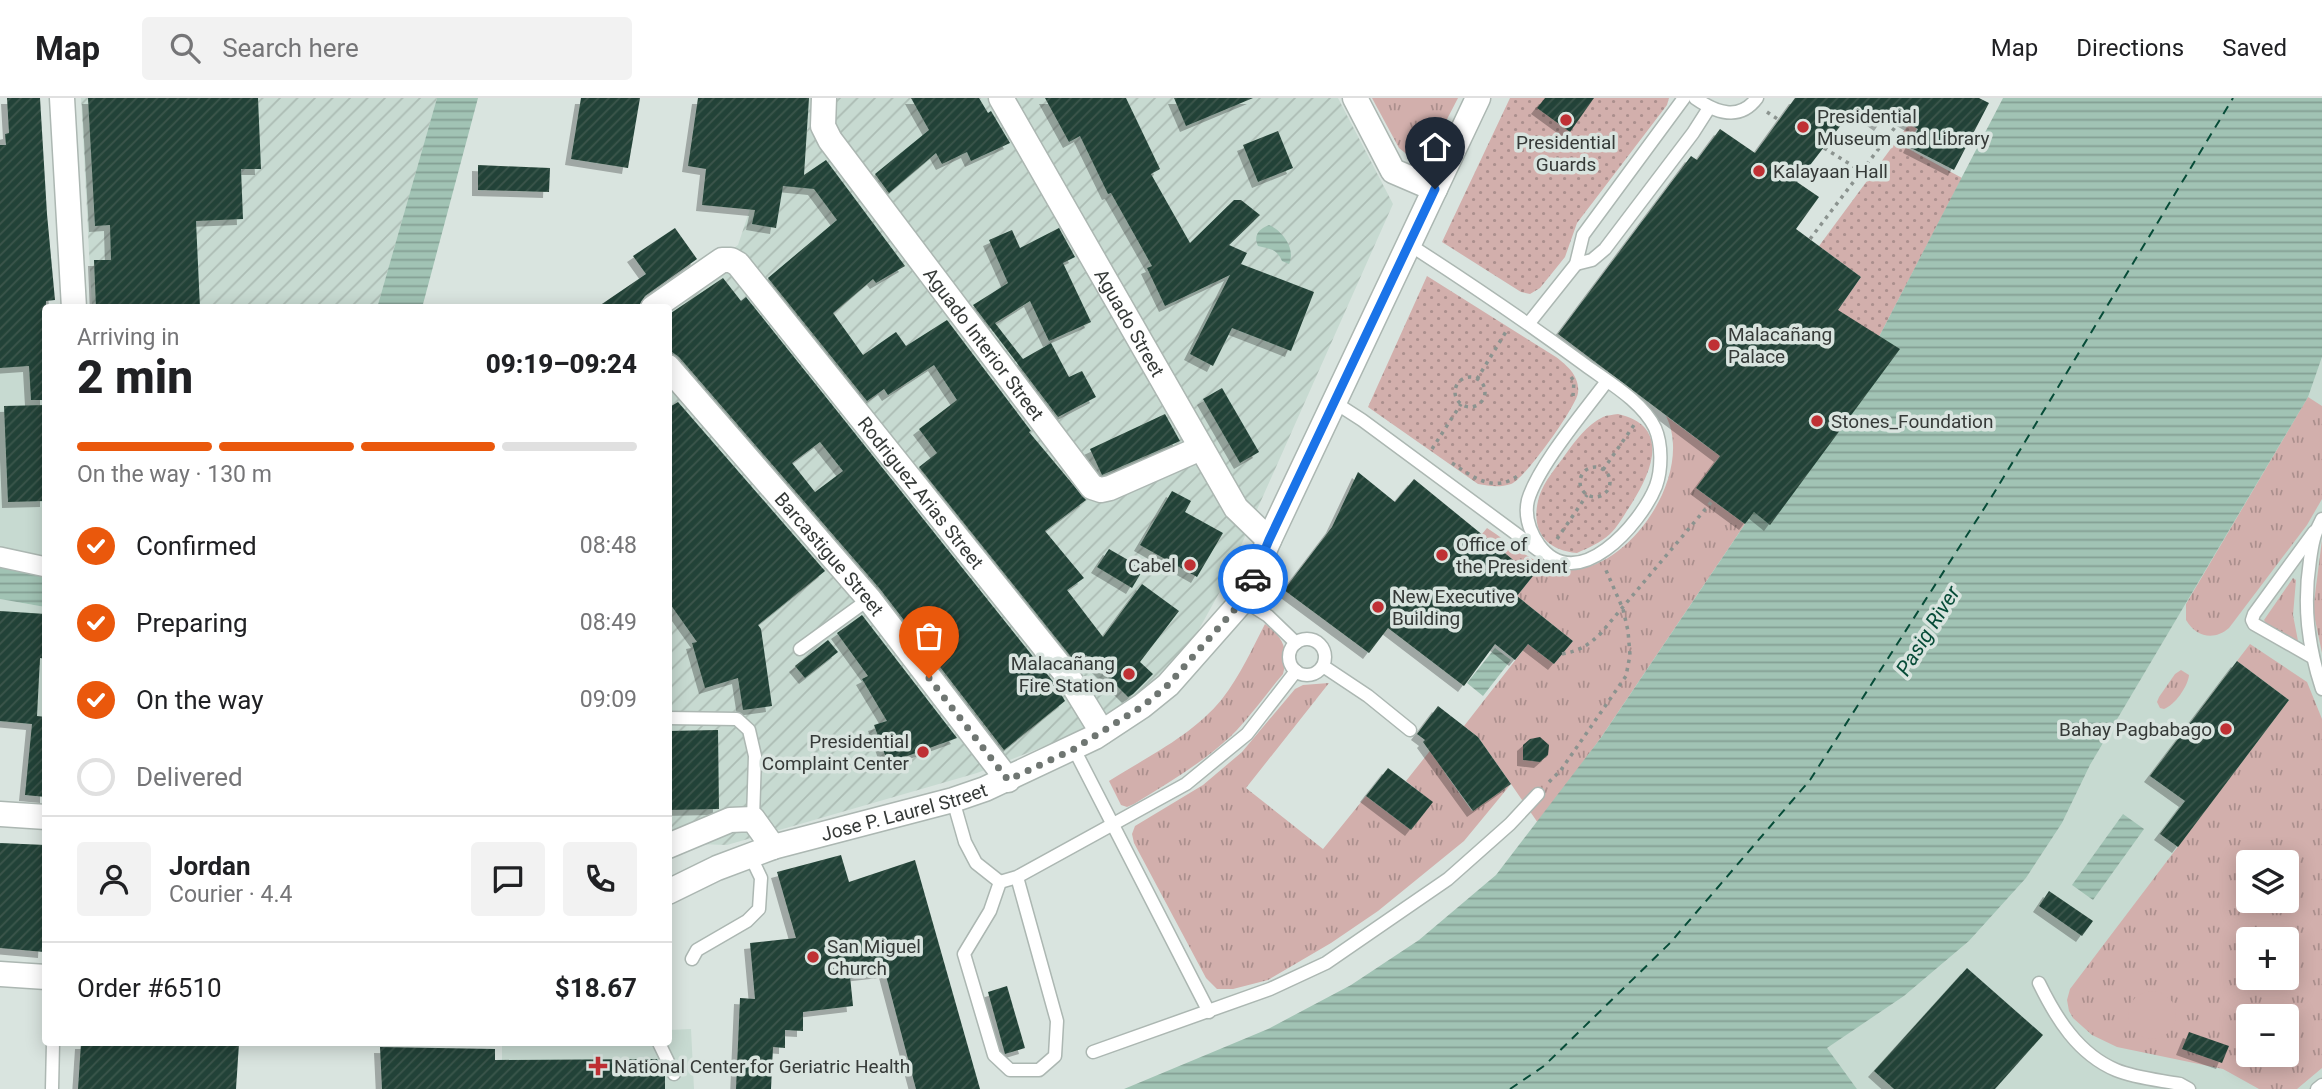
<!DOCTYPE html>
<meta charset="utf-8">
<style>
body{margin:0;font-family:Roboto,sans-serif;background:#f2f2f2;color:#202124;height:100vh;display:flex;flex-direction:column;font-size:26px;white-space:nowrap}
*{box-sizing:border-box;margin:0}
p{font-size:23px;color:#757577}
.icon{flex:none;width:38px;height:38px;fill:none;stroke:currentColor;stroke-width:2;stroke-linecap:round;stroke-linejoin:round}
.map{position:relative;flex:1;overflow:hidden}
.sheet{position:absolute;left:42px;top:206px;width:630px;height:742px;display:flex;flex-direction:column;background:#fff;border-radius:7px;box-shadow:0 4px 18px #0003}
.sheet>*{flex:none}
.tools{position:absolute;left:2236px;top:752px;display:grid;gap:14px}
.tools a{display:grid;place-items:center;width:63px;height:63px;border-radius:7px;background:#fff;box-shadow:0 4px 18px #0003;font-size:35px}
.pin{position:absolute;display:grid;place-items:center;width:60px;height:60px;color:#fff;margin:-72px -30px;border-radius:50% 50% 50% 0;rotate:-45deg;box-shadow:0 0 7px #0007}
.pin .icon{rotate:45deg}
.courier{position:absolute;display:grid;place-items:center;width:70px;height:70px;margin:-35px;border:5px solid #1a73e8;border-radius:50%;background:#fff;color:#222;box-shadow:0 2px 9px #0007}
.overview em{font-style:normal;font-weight:800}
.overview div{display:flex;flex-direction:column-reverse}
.overview{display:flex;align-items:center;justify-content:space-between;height:119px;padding:0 35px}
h1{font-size:46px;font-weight:800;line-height:52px}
.bar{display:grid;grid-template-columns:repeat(4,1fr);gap:10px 7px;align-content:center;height:84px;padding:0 35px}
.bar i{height:9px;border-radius:5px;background:#e0e0e0}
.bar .on{background:#ea580c}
.bar p{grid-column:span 4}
.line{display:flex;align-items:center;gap:18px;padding:0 35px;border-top:2px solid #e0e0e0}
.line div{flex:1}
.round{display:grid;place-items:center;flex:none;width:74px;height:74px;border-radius:7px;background:#f2f2f2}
ol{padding:0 35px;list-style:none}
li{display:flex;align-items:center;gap:21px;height:77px}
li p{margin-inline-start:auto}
li .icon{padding:7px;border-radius:50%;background:#ea580c;color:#fff;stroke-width:4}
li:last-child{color:#757577}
li i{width:38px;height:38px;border:4px solid #e0e0e0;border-radius:50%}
header{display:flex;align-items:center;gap:42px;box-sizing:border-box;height:98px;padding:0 35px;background:#fff;border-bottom:2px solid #e0e0e0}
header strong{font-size:33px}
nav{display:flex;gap:38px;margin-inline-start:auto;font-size:24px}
.search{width:490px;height:63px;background:#f2f2f2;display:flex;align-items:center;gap:18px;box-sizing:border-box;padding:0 24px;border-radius:7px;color:#757577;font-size:26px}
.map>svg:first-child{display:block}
</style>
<header>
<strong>Map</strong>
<div class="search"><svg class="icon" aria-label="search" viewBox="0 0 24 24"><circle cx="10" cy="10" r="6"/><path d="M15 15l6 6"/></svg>Search here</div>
<nav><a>Map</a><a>Directions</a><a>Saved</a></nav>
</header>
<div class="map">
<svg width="2322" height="991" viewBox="0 0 2322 991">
<defs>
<pattern id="industrial-furrows" width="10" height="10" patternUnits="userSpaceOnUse" patternTransform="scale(1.75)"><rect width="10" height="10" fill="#c7dad1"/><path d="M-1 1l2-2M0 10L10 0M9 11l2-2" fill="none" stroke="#acbcb4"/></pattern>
<pattern id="grass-tufts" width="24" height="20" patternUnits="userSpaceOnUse" patternTransform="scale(1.75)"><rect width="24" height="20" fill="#d2afac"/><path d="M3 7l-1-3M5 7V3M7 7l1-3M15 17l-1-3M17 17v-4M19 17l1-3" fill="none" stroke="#ab8f8d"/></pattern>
<pattern id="garden-dots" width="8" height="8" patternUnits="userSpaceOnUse" patternTransform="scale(1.75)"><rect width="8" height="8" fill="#d2afac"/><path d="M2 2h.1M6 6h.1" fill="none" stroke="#ab8f8d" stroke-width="1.8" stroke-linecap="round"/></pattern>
<pattern id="water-rules" width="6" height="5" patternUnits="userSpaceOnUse" patternTransform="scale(1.75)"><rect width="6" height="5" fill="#a1c3b4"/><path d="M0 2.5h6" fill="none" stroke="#849f93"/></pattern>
<pattern id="building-hatch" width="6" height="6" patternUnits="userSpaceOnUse" patternTransform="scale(1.75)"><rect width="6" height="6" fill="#244337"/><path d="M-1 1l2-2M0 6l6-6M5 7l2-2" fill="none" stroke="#3c564c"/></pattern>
<filter id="shadow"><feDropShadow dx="-6" dy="6" stdDeviation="0" flood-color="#0004"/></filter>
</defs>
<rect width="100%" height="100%" fill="#d9e4df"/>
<g fill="#c7dad1" fill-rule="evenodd">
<polygon points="62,206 62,210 46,210 45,459 0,454 0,212"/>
<path d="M2322 259V991H1857L1826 950 1904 898 1969 843 2026 780 2062 725 2090 667 2307 299ZM2249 765H2287V803H2249ZM2249 842H2287V880H2249ZM2249 919H2287V957H2249Z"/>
<polygon points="0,501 45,509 45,627 0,624"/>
<polygon points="691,931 694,991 502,991 502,945 668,945 669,932"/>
</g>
<g fill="url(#industrial-furrows)">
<polygon points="81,0 437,0 377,210 92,210"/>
<polygon points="767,0 1338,0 1393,106 1223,488 1198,533 1160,578 1116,614 1058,643 977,675 727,747 669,745 668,210 652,210 738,147 749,114"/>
</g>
<g fill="url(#grass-tufts)" fill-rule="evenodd">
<polygon points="1372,0 1458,0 1431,52 1421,59 1409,58 1399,50"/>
<path d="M2308 299 2322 308V401L2307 427 2229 530C2214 543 2196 539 2186 522V506Z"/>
<path d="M1666 318 1720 358 1696 390 1745 426 1600 641 1538 725 1511 686 1464 743 1378 813 1331 845 1268 882 1233 891H1217L1206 880 1134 745 1132 736 1135 728 1203 687 1242 654 1295 591 1303 587 1329 585 1246 690 1323 751 1366 698 1411 732 1432 704 1406 683 1433 649 1445 675 1472 713 1511 686 1478 639 1464 628 1528 546 1554 566 1573 543 1517 498 1533 478 1482 436 1487 430C1512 446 1541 474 1572 472 1634 468 1694 373 1666 318Z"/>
<polygon points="2322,442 2322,555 2313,512"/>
<polygon points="2293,480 2296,482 2293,517 2298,543 2296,545 2267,527 2264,522"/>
<path d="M1265 526C1284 539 1289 553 1283 576 1266 596 1250 619 1231 638 1201 666 1168 685 1134 706L1127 709 1121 707 1109 683C1147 659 1193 637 1222 601 1240 578 1252 551 1265 526Z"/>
<path d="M2250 546 2307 584 2322 621V970L2297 991H2259L2223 971 2117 949 2092 937 2073 920 2069 913 2067 902 2070 891 2289 602 2237 563ZM2249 765H2287V803H2249ZM2249 842H2287V880H2249ZM2249 919H2287V957H2249Z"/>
<path d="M2181 572 2189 577C2188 588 2175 607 2164 611L2160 610 2157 604 2159 599 2175 576Z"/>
</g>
<g fill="url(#garden-dots)">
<polygon points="1510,0 1669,0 1667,7 1577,125 1565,159 1540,190 1530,196 1521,194 1442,144"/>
<polygon points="1909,26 1917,30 1907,50 1962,80 1870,256 1828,226 1861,179 1819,148"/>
<path d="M1427 178 1556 259C1568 268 1580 279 1578 295 1576 309 1524 382 1511 386 1499 390 1489 388 1478 386L1368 309Z"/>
<path d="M1618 316C1671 328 1652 373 1632 405 1625 415 1618 429 1610 436 1600 445 1588 450 1577 455 1544 452 1530 431 1539 399 1544 383 1556 370 1565 357 1575 343 1587 327 1603 319 1607 317 1613 317 1618 316Z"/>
</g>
<circle fill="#d2afac" cx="2152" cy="917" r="24"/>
<g fill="url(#water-rules)">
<polygon points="437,0 478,0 422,210 377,210"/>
<polygon points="2003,0 2322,0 2322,259 2308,299 2090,667 2062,725 2026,780 1969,843 1904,898 1827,950 1857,991 1124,991 1268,931 1351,887 1419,842 1496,777 1600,641 1745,426 1870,256"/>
<path d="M1269 127C1283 133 1296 151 1289 166L1282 163C1277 151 1270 151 1258 148 1253 137 1259 131 1269 127Z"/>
<polygon points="0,464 45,474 45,509 0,501"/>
<polygon points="1495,550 1511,562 1483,598 1467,585"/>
<polygon points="2123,716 2144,731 2093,802 2072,787"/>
</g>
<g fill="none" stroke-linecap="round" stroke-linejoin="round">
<polyline stroke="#074c38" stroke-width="2" stroke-dasharray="9 7" stroke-linecap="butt" points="1510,991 1544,968 1670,845 1810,682 1994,395 2233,0"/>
</g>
<g fill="url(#building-hatch)" fill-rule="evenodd" filter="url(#shadow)">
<polygon points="7,0 40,0 47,116 55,202 46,203 46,302 31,302 29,268 0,270 0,47 6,47 5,36 9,35"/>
<polygon points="88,0 258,0 261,71 241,71 243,121 196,123 200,210 96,210 94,162 111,162 110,127 95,128"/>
<polygon points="581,0 640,0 628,70 571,61"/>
<polygon points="698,0 809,0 804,77 826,62 905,168 876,185 873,181 833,215 863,257 896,234 906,248 947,222 1031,333 1029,334 1086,402 1045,433 1084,480 1067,492 1103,539 1142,486 1179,513 1140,564 1153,576 1133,596 1128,599 1086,557 1076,565 919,369 937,355 919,331 957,302 934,267 888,297 884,291 867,303 768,180 837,122 814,91 783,88 776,130 752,126 755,112 702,107 706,71 688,68"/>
<polygon points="911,0 979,0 988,15 991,13 1010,45 971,63 967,54 942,66 936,55 889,95 875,76 929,32"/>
<polygon points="1045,0 1126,0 1160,71 1151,76 1190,145 1234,102 1241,102 1260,117 1229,147 1247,155 1241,166 1314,194 1291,253 1232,230 1213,268 1190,256 1230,177 1165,208 1147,170 1152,168 1111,95 1108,96 1080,38 1069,44"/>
<polygon points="1174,0 1253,0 1186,28"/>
<polygon points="1545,0 1594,0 1570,34 1537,10"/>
<polygon points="1795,0 1979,0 1989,5 1954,72 1909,49 1918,31 1889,14 1880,27 1855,9 1797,84 1819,99 1796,131 1861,179 1838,212 1900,251 1770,427 1754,414 1745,426 1696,390 1720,358 1558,236 1691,58 1697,62 1720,31 1755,55"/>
<polygon points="1278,33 1293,70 1258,84 1243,47"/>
<polygon points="478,67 550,70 549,94 478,92"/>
<polygon points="675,130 697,161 645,198 638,210 596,210 646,176 633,158"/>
<polygon points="1059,130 1075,159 1063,165 1091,224 1049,243 1030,203 995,225 1023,261 1051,245 1069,279 1082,273 1096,299 1058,319 973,207 1008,185 989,142 1012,132 1020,150"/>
<path d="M723 180 741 203 746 199 1055 586 1065 603 1004 652 880 491 679 259 668 251V217ZM820 344 843 373 815 394 792 365Z"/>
<polygon points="1222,290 1259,354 1240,365 1203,301"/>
<polygon points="678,304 825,473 758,527 761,531 772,608 743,612 738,580 705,590 692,545 697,544 668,503 668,310"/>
<polygon points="46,307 46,403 8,404 4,308"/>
<polygon points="1165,316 1180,343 1102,377 1090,351"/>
<polygon points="1358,374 1395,404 1414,381 1533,478 1517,498 1573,543 1554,566 1528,546 1515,562 1495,546 1464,588 1388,530 1369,555 1284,492 1332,429"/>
<polygon points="1172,393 1191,403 1185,414 1223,435 1197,479 1140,447"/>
<polygon points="1109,451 1135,466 1141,475 1132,490 1097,469"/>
<polygon points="0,513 46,516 46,561 40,560 37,618 46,619 46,699 25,697 32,626 0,623"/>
<polygon points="862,517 957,640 888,665 874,627 887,623 862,581 868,578 837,535"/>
<polygon points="828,542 838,554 805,580 795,568"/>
<polygon points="2237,563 2289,602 2178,749 2160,736 2185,703 2150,678"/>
<polygon points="1438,608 1478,639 1511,686 1473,713 1423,644 1425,642 1417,636"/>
<polygon points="718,632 719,711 668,712 668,633"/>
<polygon points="1540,639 1549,647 1548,657 1540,664 1523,662 1523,647 1530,641"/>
<polygon points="1388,670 1433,704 1411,732 1366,698"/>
<polygon points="0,745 46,747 42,816 46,817 44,854 0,850"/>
<polygon points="841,757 849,784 915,762 980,991 916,991 885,874 850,878 853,908 803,914 803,933 785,932 785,950 773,949 771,991 736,991 740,900 755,901 750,845 796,840 777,774"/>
<polygon points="2049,793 2093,823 2082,838 2039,808"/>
<polygon points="1967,870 2043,937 1995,991 1894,991 1874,973"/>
<polygon points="1007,888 1025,950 1005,956 988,894"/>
<polygon points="2189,934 2229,948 2222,965 2182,951"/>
<polygon points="81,945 239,945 236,991 78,991"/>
<polygon points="380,949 495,951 495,962 657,961 665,977 665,991 382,991"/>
</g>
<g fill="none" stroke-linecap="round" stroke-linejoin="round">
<defs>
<g id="service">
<path d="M1695 0C1715 14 1739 24 1757 0"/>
<path d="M1410 147C1469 185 1528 225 1585 267 1608 284 1642 303 1655 330 1662 346 1662 371 1656 388 1641 426 1577 499 1539 447 1530 434 1524 419 1528 402 1538 368 1584 314 1607 283"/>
<polyline points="1576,166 1592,162 1605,151 1693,35 1709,10"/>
<polyline points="1529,225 1576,166 1583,137 1684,0"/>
<polyline points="1334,304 1362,322 1538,452"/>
<path d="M2322 421C2314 435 2312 447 2310 462 2303 508 2308 548 2322 591"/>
<polyline points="1243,502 1268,518 1296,545"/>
<circle cx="1307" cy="559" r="18"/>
<polyline points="800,551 869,501"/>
<polyline points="2312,559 2254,526 2252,522 2254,516 2314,434"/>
<polyline points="1323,568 1368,598 1410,632"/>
<polyline points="668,620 737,621 749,632 755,658 753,721"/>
<polyline points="1074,651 1209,914"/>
<polyline points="953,702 965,744 976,765 1000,784"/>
<polyline points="1017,779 1057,923 1055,958 1039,972 1010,972 994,957 964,856 990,813 1000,784 1017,779 1186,686 1247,636 1296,573"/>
<polyline points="692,861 697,852 747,823 759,811 761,780 750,757"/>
<path d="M2039 885C2056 920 2078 956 2116 972 2135 980 2159 982 2180 986L2189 991"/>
<polyline points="659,945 674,976"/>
<polyline points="1093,954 1270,891 1326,865 1448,781 1510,726 1538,696"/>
<polyline points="52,991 53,945"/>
<polyline points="2317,991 2322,987"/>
</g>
<polyline id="pedestrian" points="0,459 46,469"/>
<g id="minor">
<polyline points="62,0 74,210"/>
<path id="s1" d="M824 0 823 28 830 42 1092 389 1101 392 1110 390 1201 350"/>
<path id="s2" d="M1001 0 1236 410 1269 442"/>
<polyline points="1355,0 1393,73 1435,91"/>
<path id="s3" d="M653 210 722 162H731L738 166 1067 577 1102 634"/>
<path id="s4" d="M668 269 869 501 1008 682"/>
<polyline points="0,716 46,719"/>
<polyline points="668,748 730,722 753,721 773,749"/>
<path id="s5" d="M668 794 717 770 773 749 953 702 985 691 1095 639 1142 608 1168 587 1243 502 1269 442 1478 0"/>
<polyline points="0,876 46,879"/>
</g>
</defs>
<use href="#service" stroke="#acb7b2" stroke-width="15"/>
<use href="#pedestrian" stroke="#acb7b2" stroke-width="22"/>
<use href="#minor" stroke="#acb7b2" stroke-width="27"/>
<g stroke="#8b938f" stroke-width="3.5" stroke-dasharray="3.5 5" stroke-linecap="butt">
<polyline points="1767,14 1779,22"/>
<polyline points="1824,50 1861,73"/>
<polyline points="1810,141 1899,24"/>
<polyline points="1571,279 1574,283 1573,298"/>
<circle cx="1470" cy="294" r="15"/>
<polyline points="1477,281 1507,232"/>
<polyline points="1432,351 1461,306"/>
<path d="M1452 365C1474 380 1495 396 1520 376"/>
<circle cx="1595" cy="384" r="15"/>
<polyline points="1603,372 1634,327"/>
<polyline points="1557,441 1587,397"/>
<path d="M1562 556C1579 553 1589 547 1601 535L1713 402"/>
<polyline points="1549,684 1561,672 1626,578 1630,557 1628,533 1623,511 1605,470"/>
</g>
<use href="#service" stroke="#fff" stroke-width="12"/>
<use href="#pedestrian" stroke="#fff" stroke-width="19"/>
<use href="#minor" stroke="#fff" stroke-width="24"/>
</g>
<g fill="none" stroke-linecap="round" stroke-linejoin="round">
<polyline stroke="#6f7672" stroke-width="7" stroke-dasharray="0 12.6" points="929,580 1008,682 1074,651 1143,608 1168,587 1243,502 1253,481"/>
<polyline stroke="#1a73e8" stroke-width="9" points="1253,481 1269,442 1435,91"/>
</g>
<g fill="#bf3034" stroke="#d9e4df" stroke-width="2.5">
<circle cx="1566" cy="22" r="7"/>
<circle cx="1803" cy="29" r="7"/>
<circle cx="1759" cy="73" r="7"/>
<circle cx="1714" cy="247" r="7"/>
<circle cx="1817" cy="323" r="7"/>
<circle cx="1442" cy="457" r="7"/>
<circle cx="1190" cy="467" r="7"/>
<circle cx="1378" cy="509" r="7"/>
<circle cx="1129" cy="576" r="7"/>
<circle cx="2226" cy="631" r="7"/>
<circle cx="923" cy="654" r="7"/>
<circle cx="813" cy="859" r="7"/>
<path d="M594.5 957.5h7v7h7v7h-7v7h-7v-7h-7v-7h7z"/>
</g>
<g text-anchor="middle" stroke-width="7" stroke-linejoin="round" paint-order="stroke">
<g font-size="19" fill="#363a38" stroke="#d9e4df" text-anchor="start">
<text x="1817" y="25">Presidential<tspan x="1817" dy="22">Museum and Library</tspan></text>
<text x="1566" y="51" text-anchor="middle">Presidential<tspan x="1566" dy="22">Guards</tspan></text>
<text x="1773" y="80">Kalayaan Hall</text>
<text x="1728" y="243">Malacañang<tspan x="1728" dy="22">Palace</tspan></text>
<text x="1831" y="330">Stones_Foundation</text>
<text x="1456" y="453">Office of<tspan x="1456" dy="22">the President</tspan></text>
<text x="1176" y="474" text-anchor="end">Cabel</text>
<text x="1392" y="505">New Executive<tspan x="1392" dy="22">Building</tspan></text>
<text x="1115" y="572" text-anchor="end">Malacañang<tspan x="1115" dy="22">Fire Station</tspan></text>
<text x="2212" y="638" text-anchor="end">Bahay Pagbabago</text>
<text x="909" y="650" text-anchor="end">Presidential<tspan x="909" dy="22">Complaint Center</tspan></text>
<text x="827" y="855">San Miguel<tspan x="827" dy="22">Church</tspan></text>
<text x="614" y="975">National Center for Geriatric Health</text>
</g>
<g font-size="19" fill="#363a38" stroke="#d9e4df">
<text dy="7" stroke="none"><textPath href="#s2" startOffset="259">Aguado Street</textPath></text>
<text dy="7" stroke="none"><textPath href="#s1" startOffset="299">Aguado Interior Street</textPath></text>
<text dy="7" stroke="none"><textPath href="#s3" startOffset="394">Rodriguez Arias Street</textPath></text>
<text dy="7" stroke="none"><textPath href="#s4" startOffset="247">Barcastigue Street</textPath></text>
<text dy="7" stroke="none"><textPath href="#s5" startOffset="250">Jose P. Laurel Street</textPath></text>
</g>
<g font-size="21" font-style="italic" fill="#074c38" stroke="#d9e4df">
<text transform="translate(1928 533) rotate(-58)" y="7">Pasig River</text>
</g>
</g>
</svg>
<div class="tools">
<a><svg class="icon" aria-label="layers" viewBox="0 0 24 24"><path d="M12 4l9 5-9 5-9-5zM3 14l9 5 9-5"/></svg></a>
<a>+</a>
<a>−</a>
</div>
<div class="pin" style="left:929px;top:580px;background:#ea580c"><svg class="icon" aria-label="bag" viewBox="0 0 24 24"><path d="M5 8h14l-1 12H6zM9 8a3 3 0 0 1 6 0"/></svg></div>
<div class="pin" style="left:1435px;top:91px;background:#1f2937"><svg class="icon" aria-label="home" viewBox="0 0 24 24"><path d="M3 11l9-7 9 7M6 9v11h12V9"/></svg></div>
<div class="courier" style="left:1253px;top:481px"><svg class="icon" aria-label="car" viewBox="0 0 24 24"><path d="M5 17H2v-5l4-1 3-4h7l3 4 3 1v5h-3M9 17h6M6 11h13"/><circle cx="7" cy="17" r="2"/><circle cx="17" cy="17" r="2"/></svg></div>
<section class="sheet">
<div class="overview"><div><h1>2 min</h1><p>Arriving in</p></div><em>09:19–09:24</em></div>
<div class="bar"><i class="on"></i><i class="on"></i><i class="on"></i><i></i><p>On the way · 130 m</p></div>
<ol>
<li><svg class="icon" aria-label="check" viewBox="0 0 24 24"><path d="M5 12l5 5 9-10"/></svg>Confirmed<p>08:48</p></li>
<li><svg class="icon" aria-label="check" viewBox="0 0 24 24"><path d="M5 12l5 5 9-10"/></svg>Preparing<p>08:49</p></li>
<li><svg class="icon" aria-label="check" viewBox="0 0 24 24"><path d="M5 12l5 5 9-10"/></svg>On the way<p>09:09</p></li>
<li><i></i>Delivered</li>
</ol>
<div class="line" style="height:126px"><a class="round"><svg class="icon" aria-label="person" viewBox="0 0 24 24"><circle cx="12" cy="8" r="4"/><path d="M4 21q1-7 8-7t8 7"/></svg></a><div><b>Jordan</b><p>Courier · 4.4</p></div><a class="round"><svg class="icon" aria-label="chat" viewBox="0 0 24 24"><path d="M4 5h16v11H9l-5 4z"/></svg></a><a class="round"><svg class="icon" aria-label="phone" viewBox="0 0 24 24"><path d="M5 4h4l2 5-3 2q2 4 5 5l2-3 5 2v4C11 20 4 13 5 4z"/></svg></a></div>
<div class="line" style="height:91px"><div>Order #6510</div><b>$18.67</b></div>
</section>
</div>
